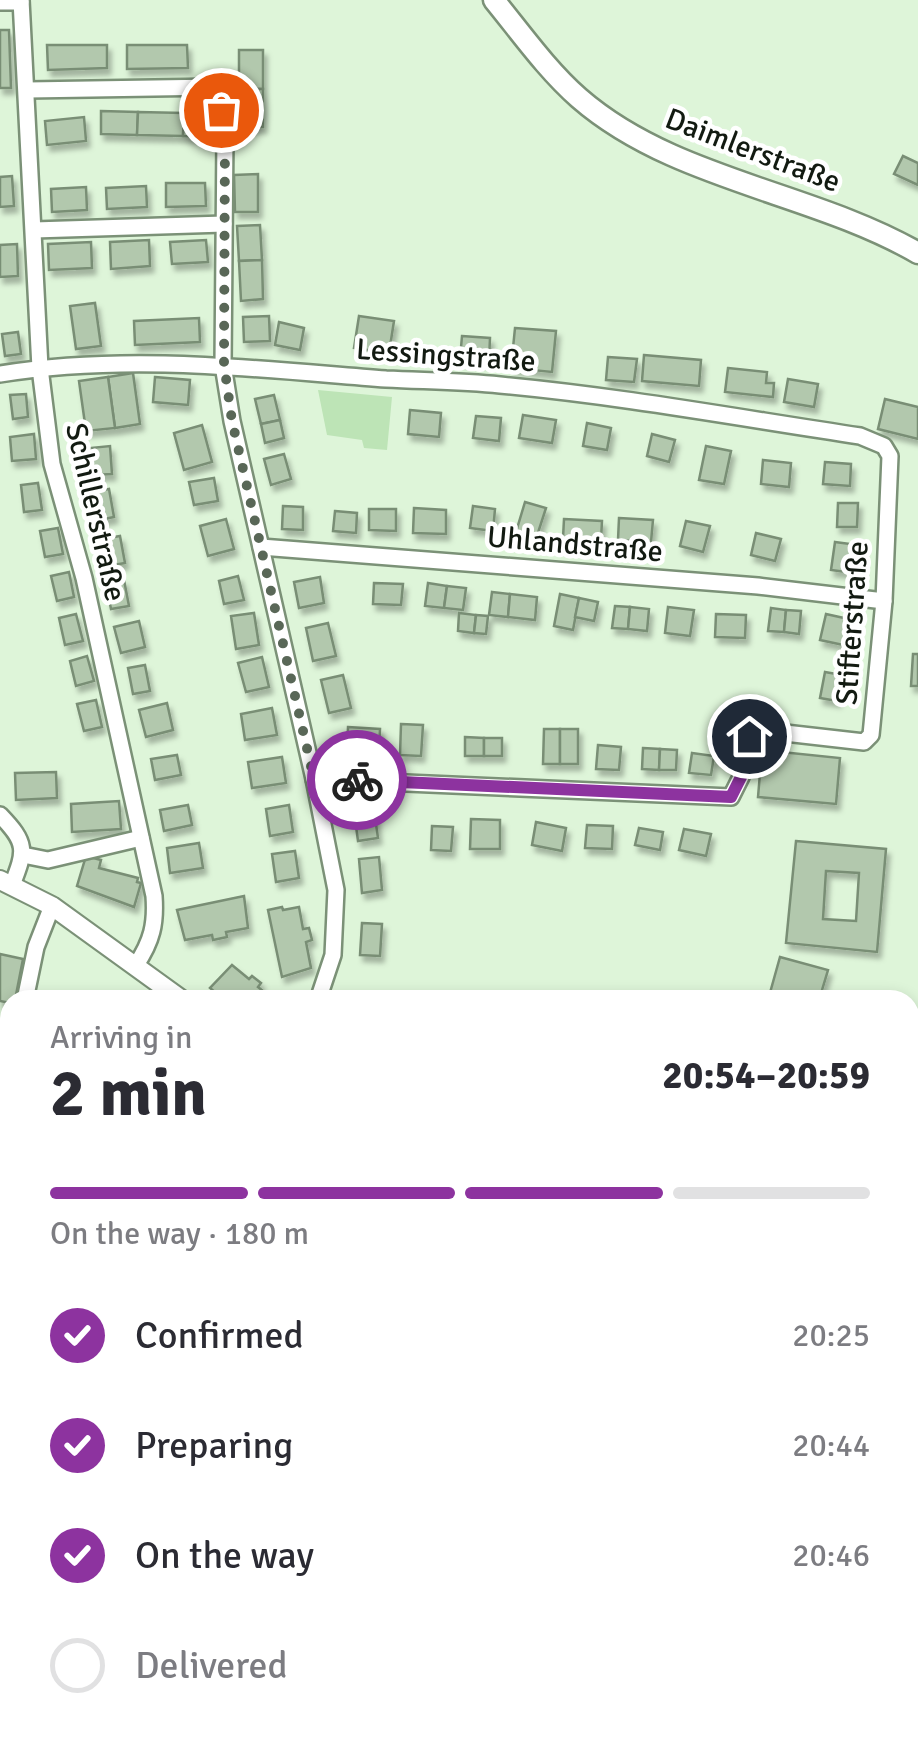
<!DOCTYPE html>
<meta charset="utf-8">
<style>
body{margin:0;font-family:Signika,sans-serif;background:#f7f7f7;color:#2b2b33;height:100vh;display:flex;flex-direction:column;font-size:38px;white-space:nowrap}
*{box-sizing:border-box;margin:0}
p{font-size:32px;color:#7c7c81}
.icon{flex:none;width:55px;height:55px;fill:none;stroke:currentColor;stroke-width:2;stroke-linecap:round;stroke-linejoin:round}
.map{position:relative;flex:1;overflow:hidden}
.drawer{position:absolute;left:0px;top:990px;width:920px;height:752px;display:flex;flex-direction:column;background:#fff;border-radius:30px 30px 0 0;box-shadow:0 5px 15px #0003}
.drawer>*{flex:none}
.pin{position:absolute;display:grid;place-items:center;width:85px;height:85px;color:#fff;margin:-42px;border:5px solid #fff;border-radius:50%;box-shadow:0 2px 10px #0007}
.courier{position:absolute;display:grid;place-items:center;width:100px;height:100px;margin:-50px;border:8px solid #8d339f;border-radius:50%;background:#fff;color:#222;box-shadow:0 2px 12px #0007}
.summary em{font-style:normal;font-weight:800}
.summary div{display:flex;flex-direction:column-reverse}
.summary{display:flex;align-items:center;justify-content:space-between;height:170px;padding:0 50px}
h1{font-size:65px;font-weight:800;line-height:75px}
.bar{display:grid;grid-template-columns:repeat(4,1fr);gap:15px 10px;align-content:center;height:120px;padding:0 50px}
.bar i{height:12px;border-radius:8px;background:#e1e1e2}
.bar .current{background:#8d339f}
.bar p{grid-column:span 4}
ol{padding:0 50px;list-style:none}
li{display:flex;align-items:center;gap:30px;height:110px}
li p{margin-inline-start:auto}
li .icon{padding:10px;border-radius:50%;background:#8d339f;color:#fff;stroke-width:4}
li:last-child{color:#7c7c81}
li i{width:55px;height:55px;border:5px solid #e1e1e2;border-radius:50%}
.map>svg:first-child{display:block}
</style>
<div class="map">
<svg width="918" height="1742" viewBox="0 0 918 1742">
<defs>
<filter id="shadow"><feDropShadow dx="3.5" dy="6" stdDeviation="2.5" flood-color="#0004"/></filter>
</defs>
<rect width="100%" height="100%" fill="#def5d9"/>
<g fill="#bde4b6">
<polygon points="318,390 392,397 387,450 364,448 362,440 327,435"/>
<polygon points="168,1733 680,1733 674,1742 173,1742"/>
</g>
<polygon fill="#8fcb84" points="10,1654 10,1732 168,1733 173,1742 0,1742 0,1658"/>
<g fill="#b2c8ad" stroke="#798e75" stroke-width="2.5" fill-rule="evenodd" filter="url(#shadow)">
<polygon points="0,30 9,30 11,88 0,88"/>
<polygon points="47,45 107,45 107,68 48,70"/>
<polygon points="127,45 187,45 188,68 127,69"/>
<rect x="239" y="50" width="24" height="39"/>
<polygon points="239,89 263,89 263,127 238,127"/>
<polygon points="101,111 138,112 137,135 101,134"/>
<polygon points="138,112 184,113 183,136 137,135"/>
<polygon points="184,113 204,113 203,137 183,136"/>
<polygon points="84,117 86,141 47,145 45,121"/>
<polygon points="903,156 918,163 918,185 894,174"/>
<polygon points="258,174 258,212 235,212 234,175"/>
<polygon points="12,176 14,206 0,207 0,177"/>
<polygon points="166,183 205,183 206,206 166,207"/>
<polygon points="146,186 147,207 107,209 106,188"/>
<polygon points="86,187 87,210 52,212 51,189"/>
<polygon points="260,225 262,260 239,261 237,226"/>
<polygon points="149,240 150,266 111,269 110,242"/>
<polygon points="206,240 208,262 172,264 170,242"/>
<polygon points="91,242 92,268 49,270 48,244"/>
<polygon points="17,244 18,276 0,277 0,245"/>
<polygon points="262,260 263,299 241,301 239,261"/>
<polygon points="95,303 101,346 76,349 70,306"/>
<polygon points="269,316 270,341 244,342 243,317"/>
<polygon points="359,316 394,321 389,353 354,348"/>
<polygon points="199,318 200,342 135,345 134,321"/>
<polygon points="279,322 304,328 300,350 275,345"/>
<polygon points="515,328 556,331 552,372 511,368"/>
<polygon points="18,332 21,354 5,356 2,334"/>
<polygon points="462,336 490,338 489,361 460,359"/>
<polygon points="644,355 701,360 699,386 642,381"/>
<polygon points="608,357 637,359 634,382 606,380"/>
<polygon points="728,368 767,372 766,383 774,383 773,397 725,392"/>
<polygon points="133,373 140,424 115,428 108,377"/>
<polygon points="108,377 115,428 86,431 79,381"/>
<polygon points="155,377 190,380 188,405 153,402"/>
<polygon points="788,379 818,384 814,407 784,402"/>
<polygon points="26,394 28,417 13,419 10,395"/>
<polygon points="274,395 280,420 261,424 255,399"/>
<polygon points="885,399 918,407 918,439 878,429"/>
<polygon points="410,410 441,413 439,437 408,434"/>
<polygon points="523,415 556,420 552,443 519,438"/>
<polygon points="476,416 501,418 499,441 473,438"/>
<polygon points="280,420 284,438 265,443 261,424"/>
<polygon points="587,423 611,428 607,450 583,446"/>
<polygon points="202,425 212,462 184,470 174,433"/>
<polygon points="34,434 36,459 12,461 10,437"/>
<polygon points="652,434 675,440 669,462 647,456"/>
<polygon points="110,446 112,474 92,475 90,448"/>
<polygon points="706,446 731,451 724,484 699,480"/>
<polygon points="284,454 291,479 271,485 264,459"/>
<polygon points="763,460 791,463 789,487 761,484"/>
<polygon points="825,462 851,464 850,486 823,484"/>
<polygon points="214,478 218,501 194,505 189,482"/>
<polygon points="38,483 42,510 24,512 21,485"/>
<polygon points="109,489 114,517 94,521 90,492"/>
<polygon points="525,502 546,508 536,539 516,532"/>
<polygon points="838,503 858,503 857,527 837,527"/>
<polygon points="283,506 303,507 303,530 282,529"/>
<polygon points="473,506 495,509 493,531 470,528"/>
<polygon points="414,508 446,510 446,534 413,533"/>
<polygon points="369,509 396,509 396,531 369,530"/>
<polygon points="335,511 357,513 356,533 333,531"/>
<polygon points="619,518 653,520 651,542 618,540"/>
<polygon points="226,519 234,549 208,556 200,526"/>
<polygon points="564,519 602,521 601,540 563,538"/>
<polygon points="686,521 710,526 703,552 680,546"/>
<polygon points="58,528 63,554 45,557 40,531"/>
<polygon points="756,533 781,539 775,561 751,555"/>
<polygon points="120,536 125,563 102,567 97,540"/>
<polygon points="835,542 858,545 854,573 831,570"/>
<polygon points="69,572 74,597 57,601 51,576"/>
<polygon points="238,576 244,600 224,604 219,581"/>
<polygon points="320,577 324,603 299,608 294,582"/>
<polygon points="124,580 129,606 111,609 106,584"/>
<polygon points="374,583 403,584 401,605 373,604"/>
<polygon points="428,583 447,586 444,608 425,606"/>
<polygon points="447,586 466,588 463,610 444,608"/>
<polygon points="492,592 510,594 508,617 489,615"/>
<polygon points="510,594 537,597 535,620 508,617"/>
<polygon points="560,594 579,598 573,630 554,626"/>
<polygon points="579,598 598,602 594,621 575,617"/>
<polygon points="615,606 630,607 628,629 612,628"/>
<polygon points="630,607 649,609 647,631 628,629"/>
<polygon points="668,607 694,610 690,636 665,633"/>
<polygon points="771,608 786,610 784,632 768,631"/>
<polygon points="786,610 801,611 799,634 784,632"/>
<polygon points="254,613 259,645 236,649 231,616"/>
<polygon points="459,613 476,615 474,633 458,631"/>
<polygon points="76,614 83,641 65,645 59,618"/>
<polygon points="716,614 746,615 745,638 715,637"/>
<polygon points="826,614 853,620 848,646 820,640"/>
<polygon points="476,615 488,616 486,634 474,633"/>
<polygon points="139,621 145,647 121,653 114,627"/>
<polygon points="328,623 336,656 313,661 306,628"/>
<polygon points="913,654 918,654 918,686 911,686"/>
<polygon points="87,656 94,681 76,686 70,661"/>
<polygon points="262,657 269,687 246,692 238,663"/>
<polygon points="145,665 150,691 133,694 128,668"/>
<polygon points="825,672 842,675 837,701 820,698"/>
<polygon points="343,675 351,708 329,713 321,680"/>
<polygon points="96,700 102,727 84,731 77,704"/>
<polygon points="167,703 173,730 146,737 139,710"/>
<polygon points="272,708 277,735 245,740 241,714"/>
<polygon points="401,724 423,725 421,756 400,755"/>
<polygon points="348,727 380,729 379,752 347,750"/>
<polygon points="544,729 560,729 560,764 543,764"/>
<rect x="560" y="729" width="18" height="35"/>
<polygon points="465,737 484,738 484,756 465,756"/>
<rect x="484" y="738" width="18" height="18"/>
<polygon points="598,745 621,747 619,770 596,769"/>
<polygon points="643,748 660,749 659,770 642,769"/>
<polygon points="660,749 677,750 676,770 659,770"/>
<polygon points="762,750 840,758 836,804 758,797"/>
<polygon points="692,753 714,756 711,775 689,773"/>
<polygon points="177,755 181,775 155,780 151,759"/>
<polygon points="282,757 286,783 252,788 248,762"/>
<polygon points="56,772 57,798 16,800 15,773"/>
<polygon points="119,801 121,829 72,832 71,804"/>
<polygon points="188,805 192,825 164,831 160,810"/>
<polygon points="289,805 293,832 270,836 266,809"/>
<polygon points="375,817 378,838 358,841 355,819"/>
<polygon points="471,819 500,820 500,849 470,849"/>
<polygon points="536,822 566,828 562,851 532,845"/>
<polygon points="587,825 613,826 612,849 585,848"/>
<polygon points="432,826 453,827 451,851 431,850"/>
<polygon points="639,828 663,832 660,850 635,845"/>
<polygon points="684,829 711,834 706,856 679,850"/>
<path d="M796 841 886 849 877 952 786 943ZM826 871 859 873 856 921 823 919Z"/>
<polygon points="199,843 203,868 170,873 167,848"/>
<polygon points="295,851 299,878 276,882 272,854"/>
<polygon points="86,856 101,860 99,868 138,878 137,882 141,883 134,907 77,886"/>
<polygon points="379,857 382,890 362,893 359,859"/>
<polygon points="244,896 248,928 226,932 227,937 213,940 212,935 185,940 177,910"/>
<polygon points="282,907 283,910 299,907 303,929 309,928 312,940 306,942 311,968 282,977 268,910"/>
<polygon points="362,923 382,924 380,956 360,955"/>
<polygon points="0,954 23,959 15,1000 10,1003 0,1001"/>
<polygon points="780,957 828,970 819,1000 768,1000"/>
<polygon points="232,965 249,979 252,976 261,983 258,987 274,1000 224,1000 210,988"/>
<polygon points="917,1221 918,1265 911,1275 910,1232"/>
<polygon points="7,1224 10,1268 0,1270 0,1225"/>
<polygon points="10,1443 10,1499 0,1506 0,1450"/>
</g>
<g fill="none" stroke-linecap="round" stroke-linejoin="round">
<defs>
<g id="minor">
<path d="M21 0 40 368 52 464 84 578 154 896C156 924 152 941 136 965"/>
<polyline points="0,2 21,2"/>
<polyline points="28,90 217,87 225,134 223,365 232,421 314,779 336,890 333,955 318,1000"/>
<polyline points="34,230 224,224"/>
<path d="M0 374C129 353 256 369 386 379 424 381 462 381 500 385 620 396 740 418 860 436L884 446 890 456 884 601 871 735 864 742 759 730 749 736 741 777 731 797 314 779"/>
<polyline points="261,547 758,586 884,601"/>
<path d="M0 815C27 843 26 850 12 885"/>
<polyline points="23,855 48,860 141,838"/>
<polyline points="25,1000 36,947 52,906"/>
<polyline points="910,1298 918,1296"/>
<polyline points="910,1506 918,1504"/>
</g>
<polyline id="tertiary" points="0,880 52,906 182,1000"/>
<g id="secondary">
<path d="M494 0C521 33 547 70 579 98 673 180 813 192 918 253"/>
<polyline points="910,1620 918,1612"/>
<polyline points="773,1732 780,1742"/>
<polyline points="817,1742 824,1732"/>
</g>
</defs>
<use href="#minor" stroke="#7b9177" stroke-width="20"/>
<use href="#tertiary" stroke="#7b9177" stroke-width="22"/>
<use href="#secondary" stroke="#7b9177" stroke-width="25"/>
<use href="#minor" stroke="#fff" stroke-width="15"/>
<use href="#tertiary" stroke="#fff" stroke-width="18"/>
<use href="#secondary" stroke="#fff" stroke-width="20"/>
</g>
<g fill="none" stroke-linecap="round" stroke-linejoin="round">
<polyline stroke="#596757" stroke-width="10" stroke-dasharray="0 18" points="221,110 225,134 224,364 232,421 314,779 357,780"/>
<polyline stroke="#8d339f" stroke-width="12" points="357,780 731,797 741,777 749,736"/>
</g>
<g text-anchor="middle" stroke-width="9" stroke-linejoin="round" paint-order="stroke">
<g font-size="30" fill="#121a11" stroke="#fff">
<text transform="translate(753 150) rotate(21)" y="10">Daimlerstraße</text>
<text transform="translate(446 355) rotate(4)" y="10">Lessingstraße</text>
<text transform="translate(96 512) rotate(77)" y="10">Schillerstraße</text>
<text transform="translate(575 544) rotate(5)" y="10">Uhlandstraße</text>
<text transform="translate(852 623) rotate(-86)" y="10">Stifterstraße</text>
</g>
</g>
</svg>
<div class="pin" style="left:221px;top:110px;background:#ea580c"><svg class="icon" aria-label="bag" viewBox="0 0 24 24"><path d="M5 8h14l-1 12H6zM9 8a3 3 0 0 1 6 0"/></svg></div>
<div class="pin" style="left:749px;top:736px;background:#1f2937"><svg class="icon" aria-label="home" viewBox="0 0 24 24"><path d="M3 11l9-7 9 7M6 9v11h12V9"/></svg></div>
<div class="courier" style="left:357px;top:780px"><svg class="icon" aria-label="bike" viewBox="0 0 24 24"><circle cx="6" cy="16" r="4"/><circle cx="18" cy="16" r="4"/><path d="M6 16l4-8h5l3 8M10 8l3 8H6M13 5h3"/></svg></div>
<section class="drawer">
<div class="summary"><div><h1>2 min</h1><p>Arriving in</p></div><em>20:54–20:59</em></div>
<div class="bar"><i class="current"></i><i class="current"></i><i class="current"></i><i></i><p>On the way · 180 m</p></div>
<ol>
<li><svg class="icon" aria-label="check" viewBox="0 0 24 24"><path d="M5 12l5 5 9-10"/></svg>Confirmed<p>20:25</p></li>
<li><svg class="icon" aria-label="check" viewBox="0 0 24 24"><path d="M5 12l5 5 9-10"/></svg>Preparing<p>20:44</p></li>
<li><svg class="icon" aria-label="check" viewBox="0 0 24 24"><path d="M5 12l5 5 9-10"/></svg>On the way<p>20:46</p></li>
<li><i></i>Delivered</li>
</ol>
</section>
</div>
